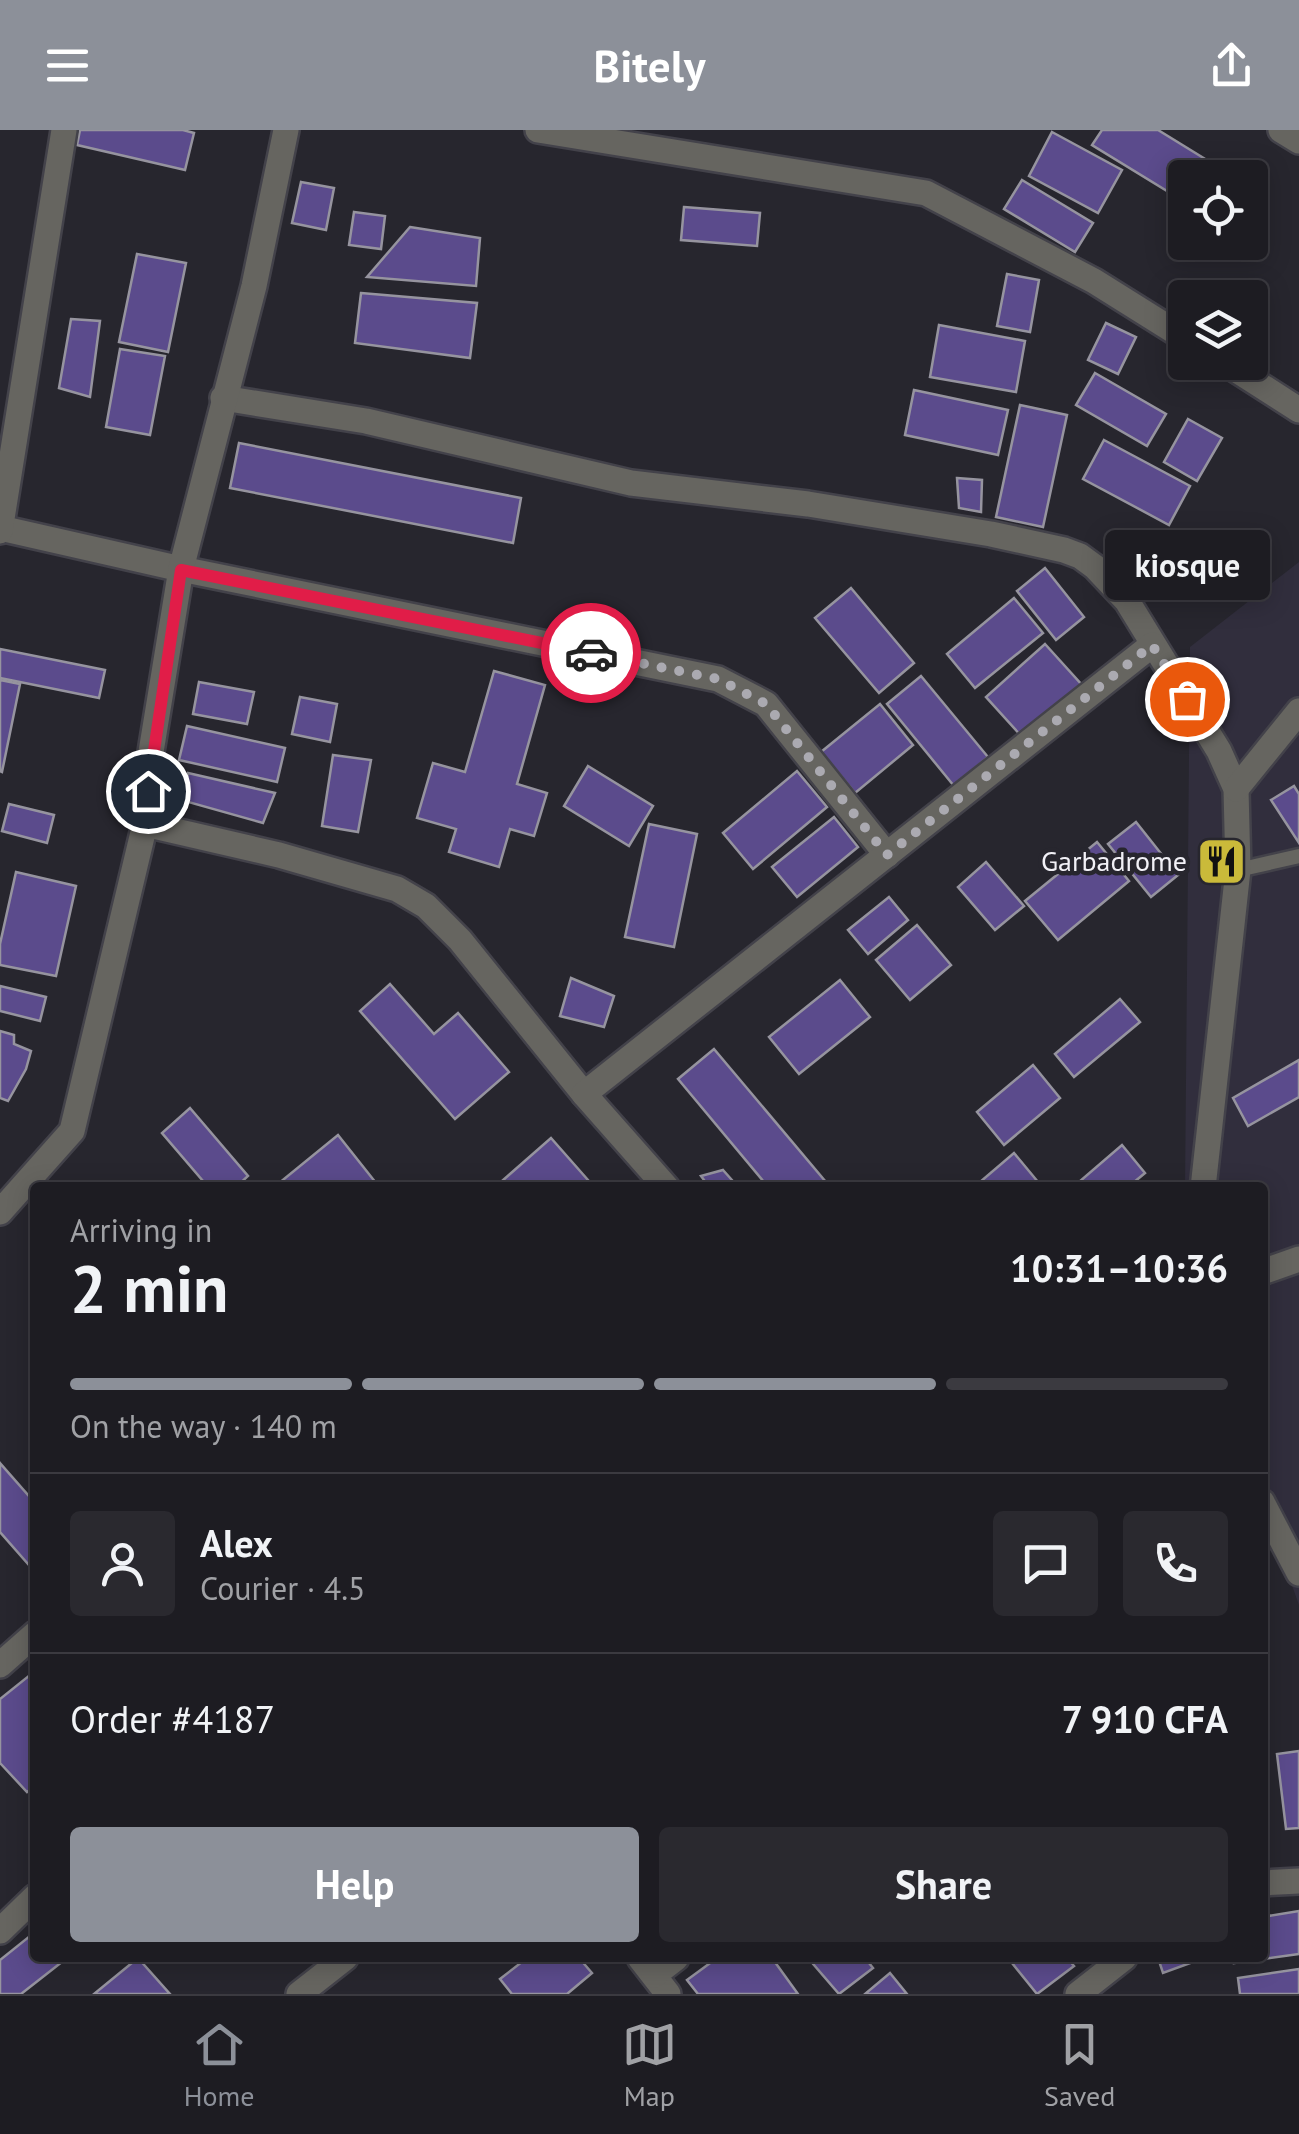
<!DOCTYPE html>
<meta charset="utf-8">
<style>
body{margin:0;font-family:"PT Sans",sans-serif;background:#2a292f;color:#f1f3f6;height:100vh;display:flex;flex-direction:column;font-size:38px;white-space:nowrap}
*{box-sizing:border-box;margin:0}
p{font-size:32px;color:#a0a1a5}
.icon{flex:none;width:55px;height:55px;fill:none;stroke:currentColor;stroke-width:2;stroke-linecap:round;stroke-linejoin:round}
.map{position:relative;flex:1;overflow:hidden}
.panel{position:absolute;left:30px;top:1052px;width:1238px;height:780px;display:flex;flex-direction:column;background:#1d1c22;border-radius:10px;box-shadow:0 5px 25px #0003,0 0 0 2px #3b3a40}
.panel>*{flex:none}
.tools{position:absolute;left:1168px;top:30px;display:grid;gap:20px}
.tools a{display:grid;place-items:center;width:100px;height:100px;border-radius:10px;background:#1d1c22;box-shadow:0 5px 25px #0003,0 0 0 2px #3b3a40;font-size:50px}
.pin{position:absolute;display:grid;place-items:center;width:85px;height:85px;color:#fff;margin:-42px;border:5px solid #fff;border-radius:50%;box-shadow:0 2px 10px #0007}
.courier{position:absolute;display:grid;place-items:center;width:100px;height:100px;margin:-50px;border:8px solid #e11d48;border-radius:50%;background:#fff;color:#222;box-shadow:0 2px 12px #0007}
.bubble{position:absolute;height:70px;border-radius:10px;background:#1d1c22;box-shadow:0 5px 25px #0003,0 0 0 2px #3b3a40;font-size:32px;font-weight:800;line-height:70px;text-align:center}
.overview em{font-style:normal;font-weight:800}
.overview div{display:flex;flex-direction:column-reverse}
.overview{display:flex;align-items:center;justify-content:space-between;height:170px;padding:0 40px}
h1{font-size:65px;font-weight:800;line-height:75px}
.bar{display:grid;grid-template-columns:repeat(4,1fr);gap:15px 10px;align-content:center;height:120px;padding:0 40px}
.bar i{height:12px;border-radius:8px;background:#3b3a40}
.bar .active{background:#8c9099}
.bar p{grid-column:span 4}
.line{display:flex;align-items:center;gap:25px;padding:0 40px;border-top:2px solid #3b3a40}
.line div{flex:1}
.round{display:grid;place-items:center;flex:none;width:105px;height:105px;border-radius:10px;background:#2a292f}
.cta{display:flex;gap:20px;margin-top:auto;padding:20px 40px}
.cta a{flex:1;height:115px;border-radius:10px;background:#8c9099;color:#fff;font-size:40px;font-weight:800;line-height:115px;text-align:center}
.cta a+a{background:#2a292f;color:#f1f3f6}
header{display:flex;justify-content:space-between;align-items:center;height:130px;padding:0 40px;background:#8c9099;color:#fff;font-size:45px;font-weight:800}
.dock{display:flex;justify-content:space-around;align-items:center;height:140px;border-top:2px solid #3b3a40;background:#1d1c22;font-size:28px;color:#a0a1a5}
.dock a{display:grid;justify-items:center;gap:5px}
.dock .active{color:#8c9099}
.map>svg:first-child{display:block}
</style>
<header><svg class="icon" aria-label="menu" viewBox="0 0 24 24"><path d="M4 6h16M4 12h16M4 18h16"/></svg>Bitely<svg class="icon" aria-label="share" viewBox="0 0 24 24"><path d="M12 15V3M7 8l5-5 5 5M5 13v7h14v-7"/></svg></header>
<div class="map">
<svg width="1299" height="1864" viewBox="0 0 1299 1864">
<rect width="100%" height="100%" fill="#27262e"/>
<polygon fill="#312e3d" points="1299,432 1299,1475 1263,1374 1262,1058 1185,1058 1190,517"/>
<g fill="#5b4b8c" stroke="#96949f" stroke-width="2.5">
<polygon points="80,0 183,0 194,3 185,40 77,15"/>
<polygon points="1102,0 1158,0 1236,48 1185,48 1185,72 1092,15"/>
<polygon points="1052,2 1122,40 1098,83 1029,46"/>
<polygon points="1022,50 1093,93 1075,122 1004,79"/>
<polygon points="301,52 334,58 326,100 292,93"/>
<polygon points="684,77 760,83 757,116 681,110"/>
<polygon points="354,82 385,86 381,119 349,115"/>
<polygon points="410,97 480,108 476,156 367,147"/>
<polygon points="137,124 186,133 168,222 119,212"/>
<polygon points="1007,144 1039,150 1030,202 997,196"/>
<polygon points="361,163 477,173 470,228 355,213"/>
<polygon points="71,189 100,191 90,267 59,258"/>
<polygon points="1106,193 1136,207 1118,244 1088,230"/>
<polygon points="939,195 1025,211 1016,262 930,247"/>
<polygon points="120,219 165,226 150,305 106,297"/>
<polygon points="1095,243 1166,284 1147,316 1076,275"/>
<polygon points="914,260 1008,280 998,325 905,305"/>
<polygon points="1020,275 1067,285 1043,397 996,387"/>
<polygon points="1188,289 1222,308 1197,351 1164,332"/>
<polygon points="1104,310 1190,356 1169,395 1083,349"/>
<polygon points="239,313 521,368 513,413 230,358"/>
<polygon points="957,348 982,350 981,382 959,378"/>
<polygon points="1045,438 1084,487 1056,510 1017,461"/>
<polygon points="851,458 914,533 879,563 815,488"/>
<polygon points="1014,468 1043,503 975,558 947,524"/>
<polygon points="1045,514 1082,555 1023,608 986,567"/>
<polygon points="0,519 105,540 99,568 0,548"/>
<polygon points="494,541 545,555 517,654 547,663 534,706 510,699 499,737 449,722 456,699 417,688 433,633 465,642"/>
<polygon points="921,546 988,627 954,656 887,574"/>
<polygon points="0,550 20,554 2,642 0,641"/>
<polygon points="199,552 254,562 247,594 193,584"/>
<polygon points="300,567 337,574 330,612 292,604"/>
<polygon points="880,574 913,615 855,663 821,622"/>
<polygon points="187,596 285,618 277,652 179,630"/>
<polygon points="333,625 371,630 358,702 322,696"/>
<polygon points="588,636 653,676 629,716 564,676"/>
<polygon points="797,641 827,677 753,739 723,703"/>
<polygon points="188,643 275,663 263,693 181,670"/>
<polygon points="1294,656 1299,664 1299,713 1271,670"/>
<polygon points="9,674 54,685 47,713 2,701"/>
<polygon points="834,687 858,717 797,767 772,737"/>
<polygon points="1136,692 1178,745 1151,767 1108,714"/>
<polygon points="649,694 697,704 674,817 625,807"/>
<polygon points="1097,712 1129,751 1058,810 1025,771"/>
<polygon points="986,732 1024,776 995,800 958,757"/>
<polygon points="16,742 76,756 56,846 0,835 0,814"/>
<polygon points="889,767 908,790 868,824 848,800"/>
<polygon points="917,795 951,835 910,870 876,830"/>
<polygon points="571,848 614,866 604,897 560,886"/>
<polygon points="840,850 870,887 799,944 769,907"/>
<polygon points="390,854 434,904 458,883 509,942 455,989 360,881"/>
<polygon points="0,856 46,867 40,891 0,881"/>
<polygon points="1120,869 1140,892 1074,947 1055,924"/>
<polygon points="0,901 14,905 14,914 31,921 26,939 8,971 0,968"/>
<polygon points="714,919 831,1058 769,1058 678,949"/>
<polygon points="1299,930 1299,967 1248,996 1233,968"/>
<polygon points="1033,935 1060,968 1004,1015 977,982"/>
<polygon points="190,978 248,1046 235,1058 209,1058 162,1003"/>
<polygon points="338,1005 380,1058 273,1058"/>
<polygon points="551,1008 595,1058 494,1058"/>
<polygon points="1122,1015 1145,1043 1127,1058 1072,1058"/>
<polygon points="1014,1023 1043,1058 973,1058"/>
<polygon points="723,1040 739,1058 710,1058 701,1046"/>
<polygon points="0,1333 35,1373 35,1442 0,1402"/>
<polygon points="35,1541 35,1656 27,1662 0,1633 0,1569"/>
<polygon points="1299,1621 1299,1698 1286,1699 1277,1624"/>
<polygon points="1299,1781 1299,1824 1234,1833 1234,1828 1262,1828 1262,1787"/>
<polygon points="35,1802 35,1828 67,1828 21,1864 0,1864 0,1830"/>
<polygon points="138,1828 170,1864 94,1864"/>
<polygon points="527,1828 579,1828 592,1843 567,1864 512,1864 500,1849"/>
<polygon points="717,1828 772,1828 798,1864 698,1864 687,1850"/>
<polygon points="808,1828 865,1828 873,1838 839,1864"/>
<polygon points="1008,1828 1067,1828 1074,1836 1037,1864"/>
<polygon points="1158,1828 1204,1828 1163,1843"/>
<polygon points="1299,1839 1299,1864 1240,1864 1238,1848"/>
<polygon points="890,1843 907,1864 865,1864"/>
</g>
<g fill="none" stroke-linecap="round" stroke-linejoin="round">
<defs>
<polyline id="lane" points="1238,740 1299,726"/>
<g id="street">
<polyline points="538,0 926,63 1094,151 1185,208"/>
<polyline points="1281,0 1299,11"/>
<polyline points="1224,232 1299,280"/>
<polyline points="223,268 366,291 631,353 808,374 991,404 1064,420 1080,426 1095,437 1127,471 1219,621 1236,659 1238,740 1203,1058"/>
<polyline points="0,398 181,439 718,549 766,574 887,725"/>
<polyline points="0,401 64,0"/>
<polyline points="1236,659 1299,581"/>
<polyline points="145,694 279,725 397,759 426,776 460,810 584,964"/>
<polyline points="667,1058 584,964 1152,515"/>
<polyline points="0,1082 72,1001 145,694 150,628 181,439 254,156 286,0"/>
<polyline points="1262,1142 1299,1129"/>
<polyline points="1262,1372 1299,1443"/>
<polyline points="0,1535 35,1504"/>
<polyline points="1262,1753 1299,1751"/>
<polyline points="0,1801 35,1767"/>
<polyline points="640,1828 668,1864"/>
<polyline points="654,1845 676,1828"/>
<polyline points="299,1864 345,1828"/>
<polyline points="1078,1864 1124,1828"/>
</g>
</defs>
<use href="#lane" stroke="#43424a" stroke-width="19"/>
<use href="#street" stroke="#43424a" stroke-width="30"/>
<use href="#lane" stroke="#666560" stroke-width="14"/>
<use href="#street" stroke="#666560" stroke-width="25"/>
</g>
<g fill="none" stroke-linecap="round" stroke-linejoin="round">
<polyline stroke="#abaab1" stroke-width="10" stroke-dasharray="0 18" points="591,523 718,549 766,574 887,725 1152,515 1187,569"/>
<polyline stroke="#e11d48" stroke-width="12" points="148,661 181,440 591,523"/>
</g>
<defs>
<symbol id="restaurant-square" viewBox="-11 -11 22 22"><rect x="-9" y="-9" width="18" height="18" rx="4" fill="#caba3a" stroke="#27262e"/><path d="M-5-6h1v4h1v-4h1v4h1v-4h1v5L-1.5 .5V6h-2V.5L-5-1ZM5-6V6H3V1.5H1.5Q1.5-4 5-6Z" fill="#111"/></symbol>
</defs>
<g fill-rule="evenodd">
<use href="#restaurant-square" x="1194" y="704" width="55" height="55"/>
</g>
<g text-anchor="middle" stroke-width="9" stroke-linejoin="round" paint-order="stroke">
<g font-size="28" fill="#f2f1f7" stroke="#27262e" text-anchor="end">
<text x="1187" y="741">Garbadrome</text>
</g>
</g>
</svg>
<div class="tools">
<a><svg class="icon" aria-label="locate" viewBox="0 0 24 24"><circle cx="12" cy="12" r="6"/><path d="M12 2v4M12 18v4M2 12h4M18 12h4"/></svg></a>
<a><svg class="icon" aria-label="layers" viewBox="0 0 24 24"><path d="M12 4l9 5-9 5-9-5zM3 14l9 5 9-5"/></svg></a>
</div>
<div class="pin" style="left:1187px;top:569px;background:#ea580c"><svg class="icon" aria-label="bag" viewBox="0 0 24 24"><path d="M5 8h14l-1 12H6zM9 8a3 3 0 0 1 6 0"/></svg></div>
<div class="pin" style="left:148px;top:661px;background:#1f2937"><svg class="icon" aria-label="home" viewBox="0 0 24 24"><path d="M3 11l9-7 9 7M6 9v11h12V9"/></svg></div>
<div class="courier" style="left:591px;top:523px"><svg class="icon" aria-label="car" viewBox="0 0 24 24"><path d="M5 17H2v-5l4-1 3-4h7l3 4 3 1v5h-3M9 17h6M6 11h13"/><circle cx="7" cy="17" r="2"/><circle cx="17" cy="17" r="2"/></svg></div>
<div class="bubble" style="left:1105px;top:400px;width:165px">kiosque</div>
<section class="panel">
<div class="overview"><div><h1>2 min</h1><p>Arriving in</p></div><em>10:31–10:36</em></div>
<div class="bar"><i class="active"></i><i class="active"></i><i class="active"></i><i></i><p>On the way · 140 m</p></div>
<div class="line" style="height:180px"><a class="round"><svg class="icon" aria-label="person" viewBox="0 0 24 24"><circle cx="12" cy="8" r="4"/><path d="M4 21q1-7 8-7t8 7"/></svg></a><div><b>Alex</b><p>Courier · 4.5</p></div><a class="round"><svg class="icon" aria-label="chat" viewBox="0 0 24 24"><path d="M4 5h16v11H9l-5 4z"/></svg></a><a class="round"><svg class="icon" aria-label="phone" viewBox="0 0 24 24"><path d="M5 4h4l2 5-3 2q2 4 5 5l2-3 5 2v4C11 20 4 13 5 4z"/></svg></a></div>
<div class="line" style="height:130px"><div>Order #4187</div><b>7 910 CFA</b></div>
<div class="cta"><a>Help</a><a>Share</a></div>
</section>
</div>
<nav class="dock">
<a class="active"><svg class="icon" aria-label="home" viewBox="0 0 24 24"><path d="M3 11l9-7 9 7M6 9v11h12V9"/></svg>Home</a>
<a><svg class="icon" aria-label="map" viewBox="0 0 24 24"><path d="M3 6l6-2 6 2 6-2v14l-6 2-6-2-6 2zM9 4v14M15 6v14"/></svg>Map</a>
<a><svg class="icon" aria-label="saved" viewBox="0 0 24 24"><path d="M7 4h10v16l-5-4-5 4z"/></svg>Saved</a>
</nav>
